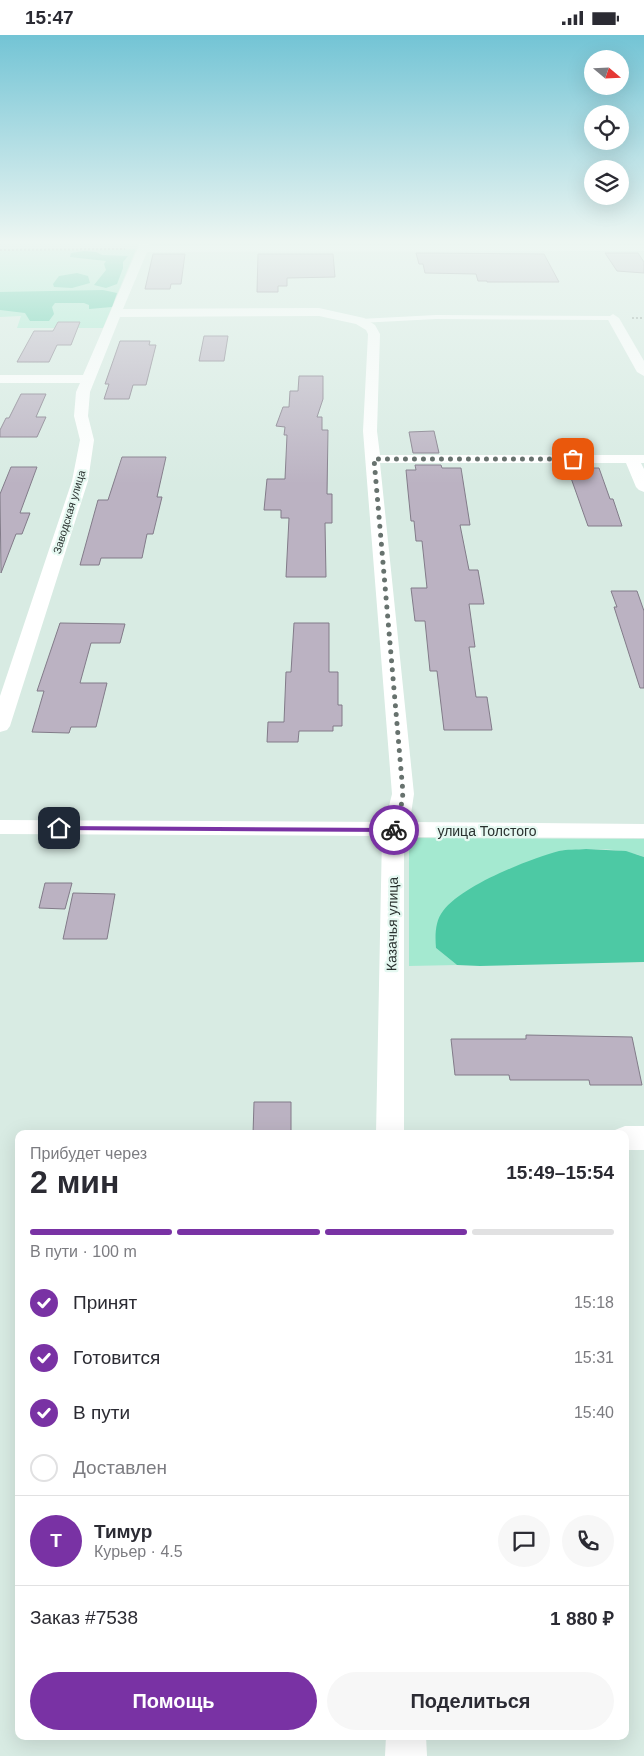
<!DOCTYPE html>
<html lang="ru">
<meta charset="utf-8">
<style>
body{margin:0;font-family:Arial,sans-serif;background:#f7f7f7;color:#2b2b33;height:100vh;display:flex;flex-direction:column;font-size:19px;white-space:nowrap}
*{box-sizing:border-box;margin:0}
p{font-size:16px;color:#7c7c81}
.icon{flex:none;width:28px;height:28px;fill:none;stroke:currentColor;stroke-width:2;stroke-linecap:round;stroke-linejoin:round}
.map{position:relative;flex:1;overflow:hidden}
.side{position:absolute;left:15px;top:1095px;width:614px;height:610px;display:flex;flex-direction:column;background:#fff;border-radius:10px;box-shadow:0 5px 20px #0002}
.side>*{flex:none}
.needle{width:32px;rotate:109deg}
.controls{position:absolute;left:584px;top:15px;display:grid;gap:10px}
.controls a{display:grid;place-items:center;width:45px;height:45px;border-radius:50%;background:#fff;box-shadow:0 5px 20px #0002;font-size:25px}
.pin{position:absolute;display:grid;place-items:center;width:42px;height:42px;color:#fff;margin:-21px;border-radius:10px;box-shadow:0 2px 8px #0006}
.courier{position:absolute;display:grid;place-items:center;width:50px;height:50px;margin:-25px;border:4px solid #7932a4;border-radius:50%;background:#fff;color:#222;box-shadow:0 1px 6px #0007}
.head em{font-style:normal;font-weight:600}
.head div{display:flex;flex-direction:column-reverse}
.head{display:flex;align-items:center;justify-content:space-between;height:85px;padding:0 15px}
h1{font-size:32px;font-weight:600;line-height:38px}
.bar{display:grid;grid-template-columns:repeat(4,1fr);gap:8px 5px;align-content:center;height:60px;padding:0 15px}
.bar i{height:6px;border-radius:4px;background:#e1e1e2}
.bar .selected{background:#7932a4}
.bar p{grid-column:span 4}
.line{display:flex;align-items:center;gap:12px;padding:0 15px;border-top:1px solid #e1e1e2}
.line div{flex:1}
.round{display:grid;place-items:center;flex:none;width:52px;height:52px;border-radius:26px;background:#f7f7f7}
ol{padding:0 15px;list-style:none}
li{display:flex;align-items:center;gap:15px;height:55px}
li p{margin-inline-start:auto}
li .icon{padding:5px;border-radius:50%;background:#7932a4;color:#fff;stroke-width:4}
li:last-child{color:#7c7c81}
li i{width:28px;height:28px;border:2px solid #e1e1e2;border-radius:50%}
.action{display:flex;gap:10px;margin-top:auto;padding:10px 15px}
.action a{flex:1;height:58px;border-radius:30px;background:#7932a4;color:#fff;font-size:20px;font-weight:600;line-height:58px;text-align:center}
.action a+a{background:#f7f7f7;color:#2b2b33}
.status{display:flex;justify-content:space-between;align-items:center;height:35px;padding:0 25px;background:#fff;direction:ltr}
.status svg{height:14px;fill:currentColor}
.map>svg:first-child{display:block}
</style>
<div class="status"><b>15:47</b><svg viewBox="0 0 49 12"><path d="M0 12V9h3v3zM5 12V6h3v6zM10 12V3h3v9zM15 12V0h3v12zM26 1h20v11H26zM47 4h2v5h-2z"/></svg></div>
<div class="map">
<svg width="644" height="1721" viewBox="0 0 644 1721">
<rect width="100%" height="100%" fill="#d8ebe3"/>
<g fill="#a4e9d0">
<polygon points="0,214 136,214 103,293 17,293 21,281 0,282"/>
<path d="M409 803 644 804V822C617 812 589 814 560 816L436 913 457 930 409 931Z"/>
</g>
<g fill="#4dc9a4">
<polygon points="84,216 96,217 102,220 128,221 123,227 123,233 117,249 106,253 94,250 106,235 104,229 106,226 70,222 71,218"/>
<polygon points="77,238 88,241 90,248 72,253 54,252 53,249 59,241"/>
<polygon points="103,255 117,258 112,272 89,274 89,270 84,268 55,268 52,272 54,279 49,286 30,286 25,278 0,275 0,257"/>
<path d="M586 814 626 816 644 822V927L480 931 457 930 436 913C435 901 435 886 443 876 463 850 527 825 559 816 567 814 577 815 586 814Z"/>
</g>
<g fill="#bbb2c2" stroke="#827b89">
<polygon points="416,218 544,219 559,247 487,247 487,246 478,246 476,239 425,238 423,229 419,229"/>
<polygon points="605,218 638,218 644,227 644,238 617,236"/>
<polygon points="153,219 185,219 181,249 171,249 170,254 145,254"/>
<polygon points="258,219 333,219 335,242 287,243 287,251 278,251 278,257 257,257"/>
<polygon points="58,287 80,287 71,310 57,310 49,327 17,327 34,296 53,296"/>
<polygon points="204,301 228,301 224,326 199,326"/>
<polygon points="120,306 150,306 149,310 156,310 146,350 133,350 129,364 104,364 109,349 105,349"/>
<polygon points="299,341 323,341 323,364 317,382 322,382 322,395 328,395 327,459 332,459 332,488 325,488 326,542 286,542 289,483 281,483 281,475 264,475 267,444 285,444 287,400 284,400 285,392 276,391 283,372 289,372 290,356 298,356"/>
<polygon points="21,359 46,359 36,382 46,382 37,402 0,402 0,395 6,383 9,383"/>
<polygon points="434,396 439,418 413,418 409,397"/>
<polygon points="122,422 166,422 157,462 162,462 153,499 147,499 142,523 101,523 99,530 80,530 98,465 108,465"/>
<polygon points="415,430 441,430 442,433 461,433 470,490 460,490 469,535 478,535 484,569 469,569 475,612 469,612 476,662 487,662 492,695 444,695 437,636 430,636 425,586 415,586 411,553 427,553 422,506 416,506 414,486 411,486 408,456 406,435 416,435"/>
<polygon points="11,432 37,432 20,478 30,478 22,499 16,499 1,538 0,459"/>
<polygon points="572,433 599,433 610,464 613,464 622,491 588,491 571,443 575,443"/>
<polygon points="611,556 637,556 644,576 644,653 640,653 614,572 617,572"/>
<polygon points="60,588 125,589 120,608 91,608 80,648 107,648 96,692 71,692 69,698 32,697 44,656 37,656"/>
<polygon points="294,588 329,588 329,637 338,637 338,670 342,670 342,691 333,691 333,696 299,696 298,707 267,707 268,687 284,687 286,637 291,637"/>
<polygon points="45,848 72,848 65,874 39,873"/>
<polygon points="73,858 115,859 107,904 63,904"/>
<polygon points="526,1000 632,1002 642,1050 590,1050 589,1045 510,1045 509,1040 455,1040 451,1004 526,1004"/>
<polygon points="254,1067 291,1067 291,1099 253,1099"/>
</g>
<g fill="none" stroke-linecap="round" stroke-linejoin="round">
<g stroke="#919f99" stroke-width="2" stroke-dasharray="2 2" stroke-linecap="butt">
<polyline points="0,215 125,214"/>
<polyline points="632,283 644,283"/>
</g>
<polygon fill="#fff" fill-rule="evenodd" points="436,280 613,281 616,283 613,285 436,284 360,288 357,286 360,284"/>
<g fill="#fff" fill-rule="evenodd">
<polygon points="140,208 150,208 149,211 644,210 644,216 147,217 123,274 319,273 364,283 375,290 380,299 377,396 380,420 644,420 644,428 641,428 644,434 644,457 639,455 636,452 626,428 380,428 414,759 411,779 408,787 644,789 644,803 404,802 404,1099 376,1099 382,801 0,799 0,785 385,787 392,759 363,396 368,299 366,295 356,289 319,281 120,282 90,357 88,381 94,405 88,446 10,691 7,695 0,697 0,661 72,446 80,405 74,381 76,357 80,348 0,348 0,340 83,340"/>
<polygon points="613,279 619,283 644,326 644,341 637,337 607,283"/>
<polygon points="625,1091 644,1091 644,1115 625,1115 625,1099 613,1099 615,1095"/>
<polygon points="386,1701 426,1701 427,1721 385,1721"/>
</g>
</g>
<linearGradient id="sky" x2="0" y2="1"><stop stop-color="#73c4d5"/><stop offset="0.46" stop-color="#edf6f2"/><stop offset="1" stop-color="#edf6f2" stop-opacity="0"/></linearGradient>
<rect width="644" height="449" fill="url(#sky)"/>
<polygon fill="#7932a4" points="56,791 394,793 397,795 394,797 59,795 56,795"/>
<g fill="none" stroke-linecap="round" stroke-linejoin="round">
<polyline stroke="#67726e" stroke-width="5" stroke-dasharray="0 9" points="394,795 400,779 403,758 374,424 573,424"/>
</g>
<g text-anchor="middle" stroke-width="4.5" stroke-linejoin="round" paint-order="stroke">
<g font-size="11" fill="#2a312f" stroke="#e5f8f1">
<text transform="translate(69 477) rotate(-73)" y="4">Заводская улица</text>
</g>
<g font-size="14" fill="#2a312f" stroke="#e5f8f1">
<text x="487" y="801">улица Толстого</text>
<text transform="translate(392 889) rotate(-89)" y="5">Казачья улица</text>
</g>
</g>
</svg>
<div class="controls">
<a><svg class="needle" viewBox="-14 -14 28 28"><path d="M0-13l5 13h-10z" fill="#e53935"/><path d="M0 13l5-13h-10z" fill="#7c7c81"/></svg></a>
<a><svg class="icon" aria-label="locate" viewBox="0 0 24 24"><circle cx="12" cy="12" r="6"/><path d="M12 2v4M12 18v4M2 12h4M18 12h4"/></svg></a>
<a><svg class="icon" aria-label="layers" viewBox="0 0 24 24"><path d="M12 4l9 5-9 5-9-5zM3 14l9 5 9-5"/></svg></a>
</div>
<div class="pin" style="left:573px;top:424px;background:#ea580c"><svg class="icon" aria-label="bag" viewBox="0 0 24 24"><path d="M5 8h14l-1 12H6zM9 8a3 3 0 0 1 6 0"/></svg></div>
<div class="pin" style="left:59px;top:793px;background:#1f2937"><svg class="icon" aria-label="home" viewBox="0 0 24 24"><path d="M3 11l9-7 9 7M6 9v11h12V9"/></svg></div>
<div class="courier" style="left:394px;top:795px"><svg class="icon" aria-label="bike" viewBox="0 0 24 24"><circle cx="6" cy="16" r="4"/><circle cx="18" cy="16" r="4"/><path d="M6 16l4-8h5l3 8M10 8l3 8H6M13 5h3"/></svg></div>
<section class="side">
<div class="head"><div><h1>2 мин</h1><p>Прибудет через</p></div><em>15:49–15:54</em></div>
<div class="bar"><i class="selected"></i><i class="selected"></i><i class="selected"></i><i></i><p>В пути · 100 m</p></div>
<ol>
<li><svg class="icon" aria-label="check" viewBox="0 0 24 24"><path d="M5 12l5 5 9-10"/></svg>Принят<p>15:18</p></li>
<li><svg class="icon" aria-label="check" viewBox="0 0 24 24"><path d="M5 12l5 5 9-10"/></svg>Готовится<p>15:31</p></li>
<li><svg class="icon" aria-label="check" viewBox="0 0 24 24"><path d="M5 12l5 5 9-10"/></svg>В пути<p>15:40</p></li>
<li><i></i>Доставлен</li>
</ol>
<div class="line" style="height:90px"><b class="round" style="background:#7932a4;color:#fff">Т</b><div><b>Тимур</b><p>Курьер · 4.5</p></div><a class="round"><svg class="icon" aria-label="chat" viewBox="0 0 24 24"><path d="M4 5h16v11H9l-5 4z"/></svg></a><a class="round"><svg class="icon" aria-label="phone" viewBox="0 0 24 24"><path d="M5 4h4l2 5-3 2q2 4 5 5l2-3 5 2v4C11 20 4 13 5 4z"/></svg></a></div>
<div class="line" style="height:65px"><div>Заказ #7538</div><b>1 880 ₽</b></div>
<div class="action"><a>Помощь</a><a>Поделиться</a></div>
</section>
</div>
